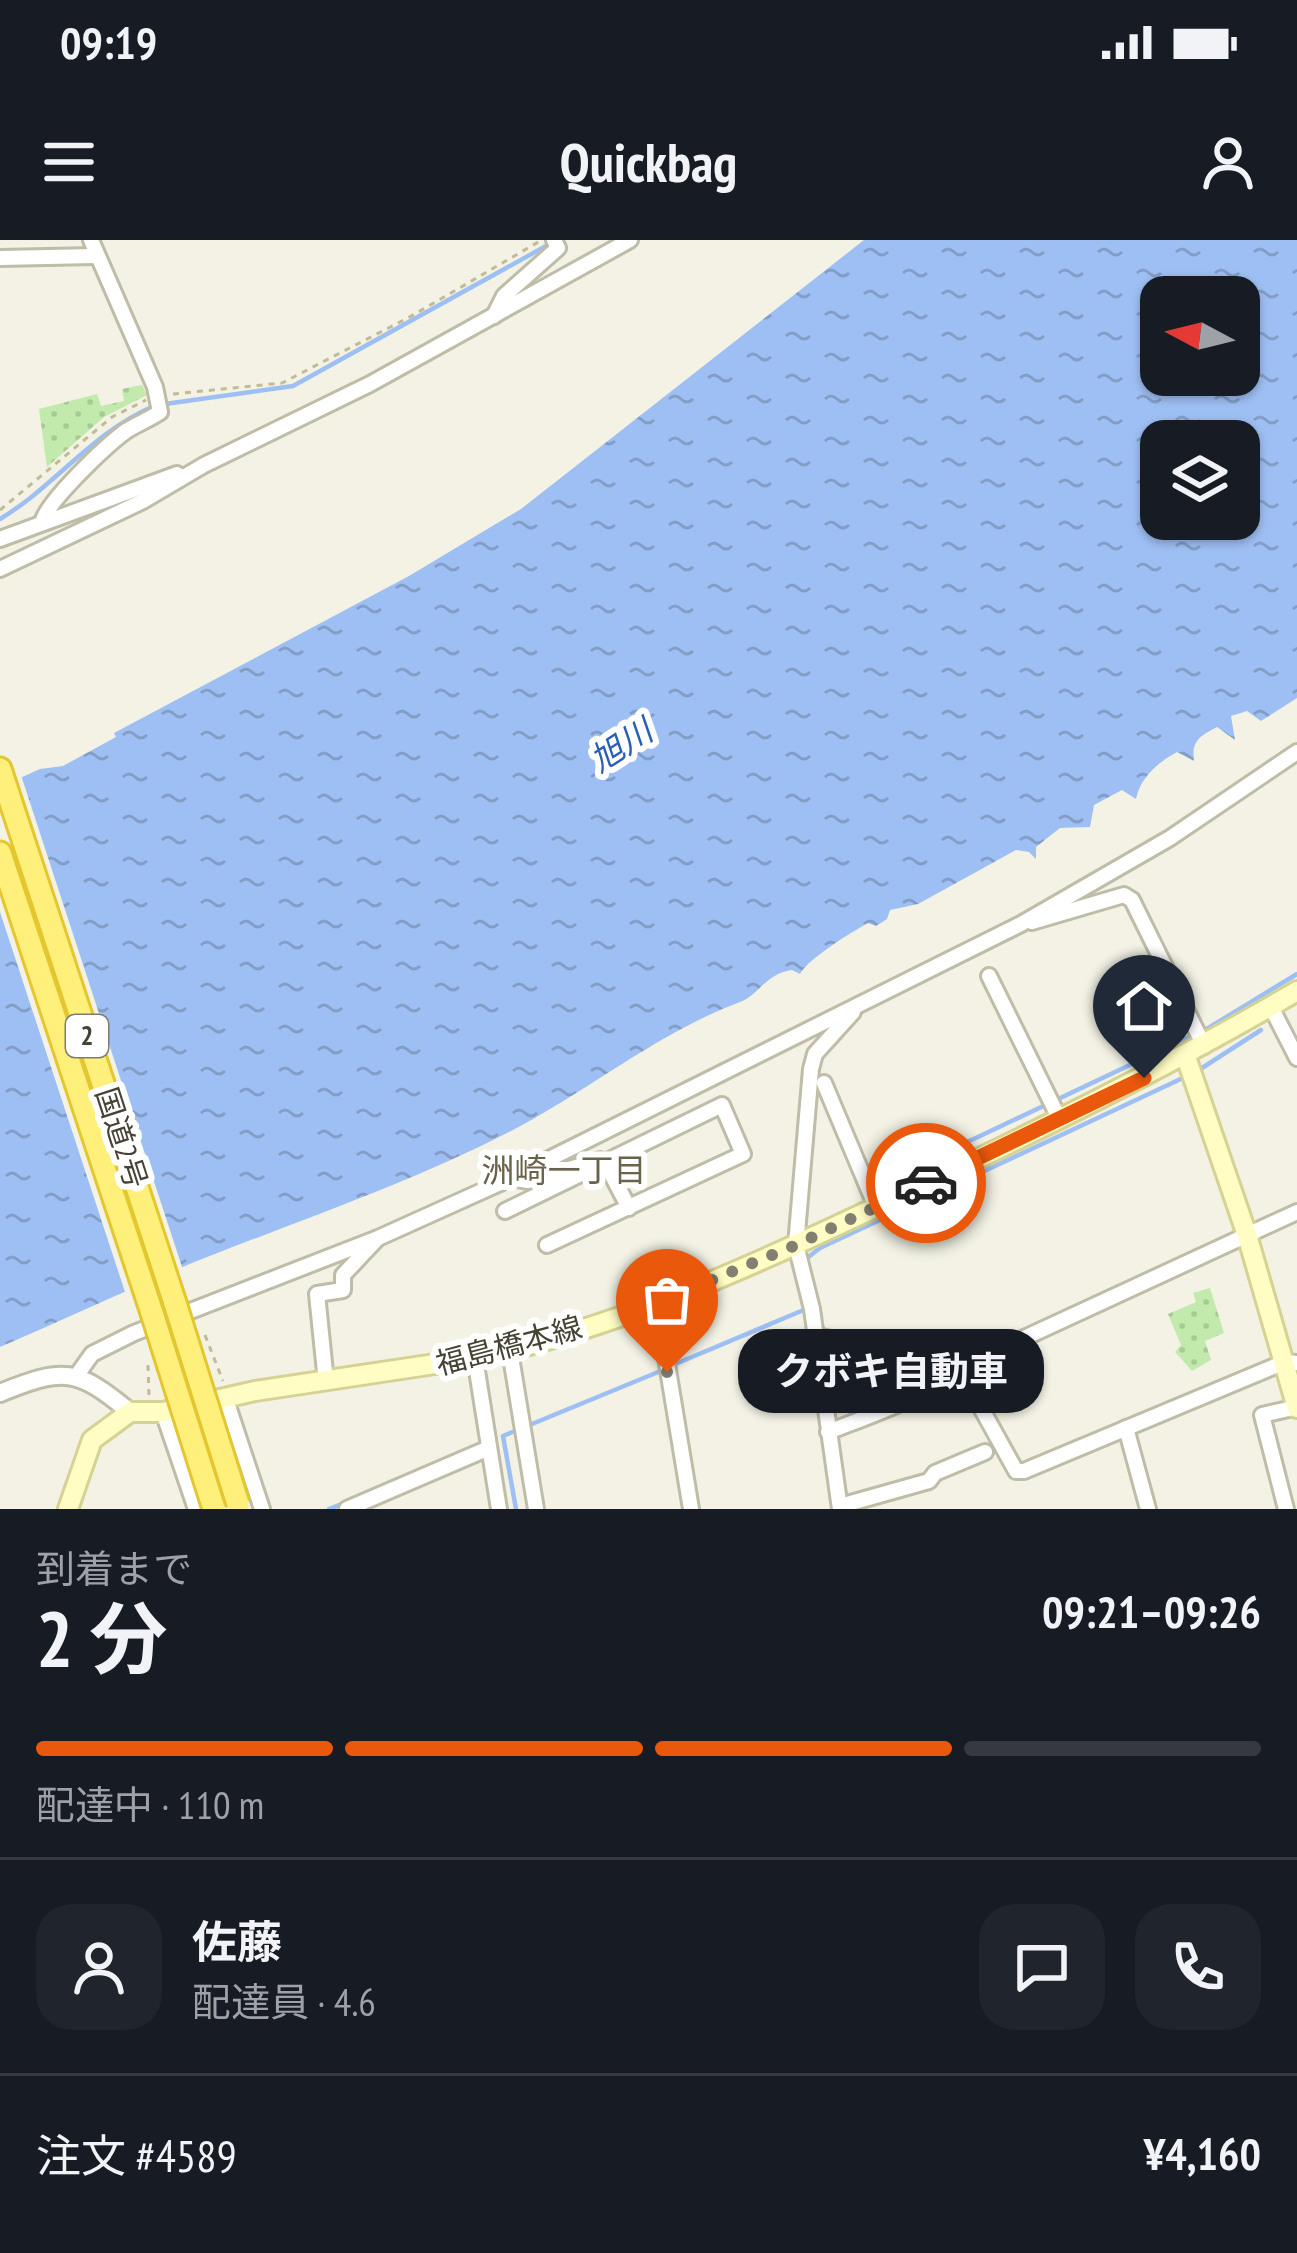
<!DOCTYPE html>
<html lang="ja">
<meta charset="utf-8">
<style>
body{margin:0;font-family:"PT Sans Narrow","Noto Sans JP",sans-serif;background:#20242c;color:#f1f3f6;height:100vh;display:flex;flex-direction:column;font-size:45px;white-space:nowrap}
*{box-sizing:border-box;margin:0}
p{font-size:39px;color:#9ea1a6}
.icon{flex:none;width:66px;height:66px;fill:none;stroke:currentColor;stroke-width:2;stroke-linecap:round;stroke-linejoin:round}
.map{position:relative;height:1269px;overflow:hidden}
.panel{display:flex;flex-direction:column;background:#171b24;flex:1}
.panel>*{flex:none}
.needle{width:78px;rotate:277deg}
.fabs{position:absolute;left:1140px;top:36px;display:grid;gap:24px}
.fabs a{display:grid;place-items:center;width:120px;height:120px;border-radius:24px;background:#171b24;box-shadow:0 3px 9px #0004;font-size:60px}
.pin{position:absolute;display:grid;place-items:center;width:102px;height:102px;color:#fff;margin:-123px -51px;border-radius:50% 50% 50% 0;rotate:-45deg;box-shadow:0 0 12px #0007}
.pin .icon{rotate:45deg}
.courier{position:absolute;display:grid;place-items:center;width:120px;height:120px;margin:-60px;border:9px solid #ea580c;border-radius:50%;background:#fff;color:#222;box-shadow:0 3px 15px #0007}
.bubble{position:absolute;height:84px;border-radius:36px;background:#171b24;box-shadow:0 3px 9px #0004;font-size:39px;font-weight:700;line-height:84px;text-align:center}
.overview em{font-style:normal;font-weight:700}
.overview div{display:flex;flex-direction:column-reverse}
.overview{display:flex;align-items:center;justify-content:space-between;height:204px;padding:0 36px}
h1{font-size:78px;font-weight:700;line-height:90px}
.bar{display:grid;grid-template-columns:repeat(4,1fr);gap:18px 12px;align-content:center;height:144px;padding:0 36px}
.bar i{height:15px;border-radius:9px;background:#363941}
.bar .on{background:#ea580c}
.bar p{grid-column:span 4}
.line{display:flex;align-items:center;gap:30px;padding:0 36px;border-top:3px solid #363941}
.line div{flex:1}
.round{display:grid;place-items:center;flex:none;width:126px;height:126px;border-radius:36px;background:#20242c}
.status{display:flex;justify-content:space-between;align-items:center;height:84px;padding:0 60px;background:#171b24;direction:ltr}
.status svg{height:33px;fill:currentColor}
header{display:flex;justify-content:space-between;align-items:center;height:156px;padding:0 36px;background:#171b24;font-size:54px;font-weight:700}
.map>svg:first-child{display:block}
</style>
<div class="status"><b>09:19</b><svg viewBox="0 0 49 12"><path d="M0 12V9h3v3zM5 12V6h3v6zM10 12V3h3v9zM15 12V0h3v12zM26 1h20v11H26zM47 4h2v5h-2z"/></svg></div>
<header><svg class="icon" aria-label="menu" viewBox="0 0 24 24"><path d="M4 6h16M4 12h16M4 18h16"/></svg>Quickbag<svg class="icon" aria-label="person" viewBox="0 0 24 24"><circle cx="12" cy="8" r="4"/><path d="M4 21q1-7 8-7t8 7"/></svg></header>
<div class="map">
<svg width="1297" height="1269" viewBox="0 0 1297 1269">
<defs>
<pattern id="grass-dots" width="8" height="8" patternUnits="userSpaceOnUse" patternTransform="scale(3)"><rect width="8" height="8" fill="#c1eaac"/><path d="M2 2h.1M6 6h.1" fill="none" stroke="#a7ca95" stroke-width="1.8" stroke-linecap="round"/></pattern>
<pattern id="water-ripples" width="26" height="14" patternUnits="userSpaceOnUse" patternTransform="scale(3)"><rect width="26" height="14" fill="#9ebff3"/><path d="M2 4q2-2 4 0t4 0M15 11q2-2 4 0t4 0" fill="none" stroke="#839dc6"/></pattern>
</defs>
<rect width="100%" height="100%" fill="#f3f2e5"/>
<g fill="url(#grass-dots)">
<polygon points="142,145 147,155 104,177 47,227 39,169 97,154 101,166 124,161 122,149"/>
<polygon points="1210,1048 1224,1093 1205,1101 1211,1120 1192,1131 1175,1112 1181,1105 1168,1074 1196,1062 1193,1053"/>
</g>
<path fill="url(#water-ripples)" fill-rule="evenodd" d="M864 0H1297V458L1261 481 1247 471 1231 476 1235 500 1217 487C1200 496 1191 501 1194 521L1177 512C1158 522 1140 538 1136 559L1122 550 1094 565 1090 587 1060 588 1036 607V619L1029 612 1016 610 918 664 890 670 887 679 876 686 868 683C850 693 808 719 800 734L792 730C765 734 759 755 740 762 659 792 588 851 511 891 403 947 287 984 175 1030 116 1055 58 1082 0 1107V547L40 529 63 526 116 497 114 493 409 336 521 269ZM1161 57H1239V135H1161ZM1161 201H1239V279H1161Z"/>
<polygon fill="#f3f2e5" points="20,532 184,1033 127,1058 0,672 0,541"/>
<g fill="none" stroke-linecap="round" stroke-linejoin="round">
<g stroke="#9ebff3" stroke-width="4.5">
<polyline points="165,164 293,146 546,6"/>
<path d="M0 279C55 246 94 191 154 166"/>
<polyline points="1205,790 1297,734"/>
<polyline points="1202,828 1261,790"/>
<polyline points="902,933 1191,796"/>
<polyline points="802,1022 820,1008 1185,837"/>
<polyline points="673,1125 806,1069"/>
<polyline points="329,1269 352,1260"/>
<polyline points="516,1269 503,1196 663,1130"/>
</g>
<defs>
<g id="minor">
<polyline points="0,18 95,16"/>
<polyline points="494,76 504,56 558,8 554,0"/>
<path d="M42 283C46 262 107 205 126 191 137 184 150 179 160 172L155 147 91 0"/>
<polyline points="0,299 177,234"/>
<polyline points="0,329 143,261 204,225 370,144 630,0"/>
<polyline points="1032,682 1124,655 1132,660 1204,806"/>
<polyline points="989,736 1060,880"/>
<polyline points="1271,767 1297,818"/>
<polyline points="824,843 876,967"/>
<polyline points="511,938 528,941 600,920 605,922 629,968"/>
<polyline points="505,971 722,865 743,914 547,1005"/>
<polyline points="657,1063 691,1269"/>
<polyline points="813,1095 959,1128 1016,1231 1024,1231 1285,1122 1297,1123"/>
<polyline points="510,1111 536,1269"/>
<polyline points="475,1118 499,1269"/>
<polyline points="77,1135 92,1114 134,1093 378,998 511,938 1021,684 1170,598 1297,512"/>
<polyline points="326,1142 317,1054 343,1050 343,1035 377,999"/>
<polyline points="225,1157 262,1269"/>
<polyline points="163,1172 196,1269"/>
<polyline points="1126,1188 1148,1269"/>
<path d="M828 1192C871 1175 924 1158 959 1128L1297 972"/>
<polyline points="840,1266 929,1241 935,1233 985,1212"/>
<polyline points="347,1269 489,1208"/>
<polyline points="840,1269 812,1069 796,1005 811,829 815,814 853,772"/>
<polyline points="1286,1269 1262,1175 1297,1167"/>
</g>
<path id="tertiary" d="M0 1153C64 1127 77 1128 130 1172"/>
<g id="secondary">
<polyline points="1186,817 1247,995 1297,1168"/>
<path d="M68 1269 92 1200 130 1172H163L255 1151 475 1118C623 1087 764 1020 900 956 1035 892 1168 827 1297 751"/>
</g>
<g id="trunk">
<polyline points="0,529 175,1063"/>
<polyline points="0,613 152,1073"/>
</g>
</defs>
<use href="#minor" stroke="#bfbca7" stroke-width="20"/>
<use href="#tertiary" stroke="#bfbca7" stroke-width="22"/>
<use href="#secondary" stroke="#d6d293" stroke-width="24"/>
<use href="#trunk" stroke="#e4c62f" stroke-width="27"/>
<g stroke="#c2bb98" stroke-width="3" stroke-dasharray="6 6" stroke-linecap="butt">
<polyline points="173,154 282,143 408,78 540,1"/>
<polyline points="0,270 112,177 146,160"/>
<polyline points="205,1095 223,1141"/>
<polyline points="148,1125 149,1157"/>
</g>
<use href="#minor" stroke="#fff" stroke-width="14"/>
<use href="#tertiary" stroke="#fff" stroke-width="16"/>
<use href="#secondary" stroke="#fffdc4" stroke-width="18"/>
<use href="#trunk" stroke="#fff07c" stroke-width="21"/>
<defs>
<g id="trunk-bridge">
<polyline points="175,1063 238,1264"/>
<polyline points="152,1073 214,1269"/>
</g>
</defs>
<use href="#trunk-bridge" stroke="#e4c62f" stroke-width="27" stroke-linecap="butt"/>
<use href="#trunk-bridge" stroke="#fff07c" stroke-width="21"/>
</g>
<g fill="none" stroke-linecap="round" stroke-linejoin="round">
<polyline stroke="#838072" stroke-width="12" stroke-dasharray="0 21.6" points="667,1132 657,1063 796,1005 926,943"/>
<polyline stroke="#ea580c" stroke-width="15" points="926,943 1144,838"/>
</g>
<g text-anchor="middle" stroke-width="12" stroke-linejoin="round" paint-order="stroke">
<rect fill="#fff" stroke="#7e7b71" stroke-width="3" x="66" y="775" width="42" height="42" rx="9"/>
<g font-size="27" font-weight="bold" fill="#464334">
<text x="87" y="805">2</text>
</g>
<g font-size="30" fill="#464334" stroke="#fff">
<text transform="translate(121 898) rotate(72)" y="10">国道2号</text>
<text transform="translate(509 1106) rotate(-15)" y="10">福島橋本線</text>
</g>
<g font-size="33" font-style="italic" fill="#295eb6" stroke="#fff">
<text transform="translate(621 505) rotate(-33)" y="12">旭川</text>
</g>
<g font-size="33" fill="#69634b" stroke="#fff">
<text x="564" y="942">洲崎一丁目</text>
</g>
</g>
</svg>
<div class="fabs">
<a><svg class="needle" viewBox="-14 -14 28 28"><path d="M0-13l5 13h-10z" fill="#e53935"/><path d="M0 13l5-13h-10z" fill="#9ea1a6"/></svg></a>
<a><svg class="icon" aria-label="layers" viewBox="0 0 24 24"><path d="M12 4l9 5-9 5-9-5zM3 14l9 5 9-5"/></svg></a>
</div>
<div class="pin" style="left:667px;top:1132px;background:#ea580c"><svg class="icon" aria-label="bag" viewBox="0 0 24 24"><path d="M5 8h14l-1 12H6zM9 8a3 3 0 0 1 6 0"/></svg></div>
<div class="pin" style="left:1144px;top:838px;background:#1f2937"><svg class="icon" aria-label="home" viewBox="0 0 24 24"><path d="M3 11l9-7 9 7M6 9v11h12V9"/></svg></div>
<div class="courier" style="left:926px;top:943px"><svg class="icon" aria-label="car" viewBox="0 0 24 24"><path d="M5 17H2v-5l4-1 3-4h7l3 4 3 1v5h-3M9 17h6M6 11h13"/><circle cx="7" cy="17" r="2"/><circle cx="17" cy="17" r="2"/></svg></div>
<div class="bubble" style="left:738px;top:1089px;width:306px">クボキ自動車</div>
</div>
<section class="panel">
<div class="overview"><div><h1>2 分</h1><p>到着まで</p></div><em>09:21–09:26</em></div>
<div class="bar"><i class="on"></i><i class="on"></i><i class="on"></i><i></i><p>配達中 · 110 m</p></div>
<div class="line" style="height:216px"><a class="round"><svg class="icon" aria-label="person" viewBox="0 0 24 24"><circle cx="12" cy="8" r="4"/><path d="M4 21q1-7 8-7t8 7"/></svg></a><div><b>佐藤</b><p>配達員 · 4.6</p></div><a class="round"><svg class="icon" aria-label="chat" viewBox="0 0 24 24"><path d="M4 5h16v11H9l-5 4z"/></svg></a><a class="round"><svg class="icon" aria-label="phone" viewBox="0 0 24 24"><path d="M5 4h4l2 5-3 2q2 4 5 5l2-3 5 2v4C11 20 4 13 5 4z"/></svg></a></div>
<div class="line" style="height:156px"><div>注文 #4589</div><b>¥4,160</b></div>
</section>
